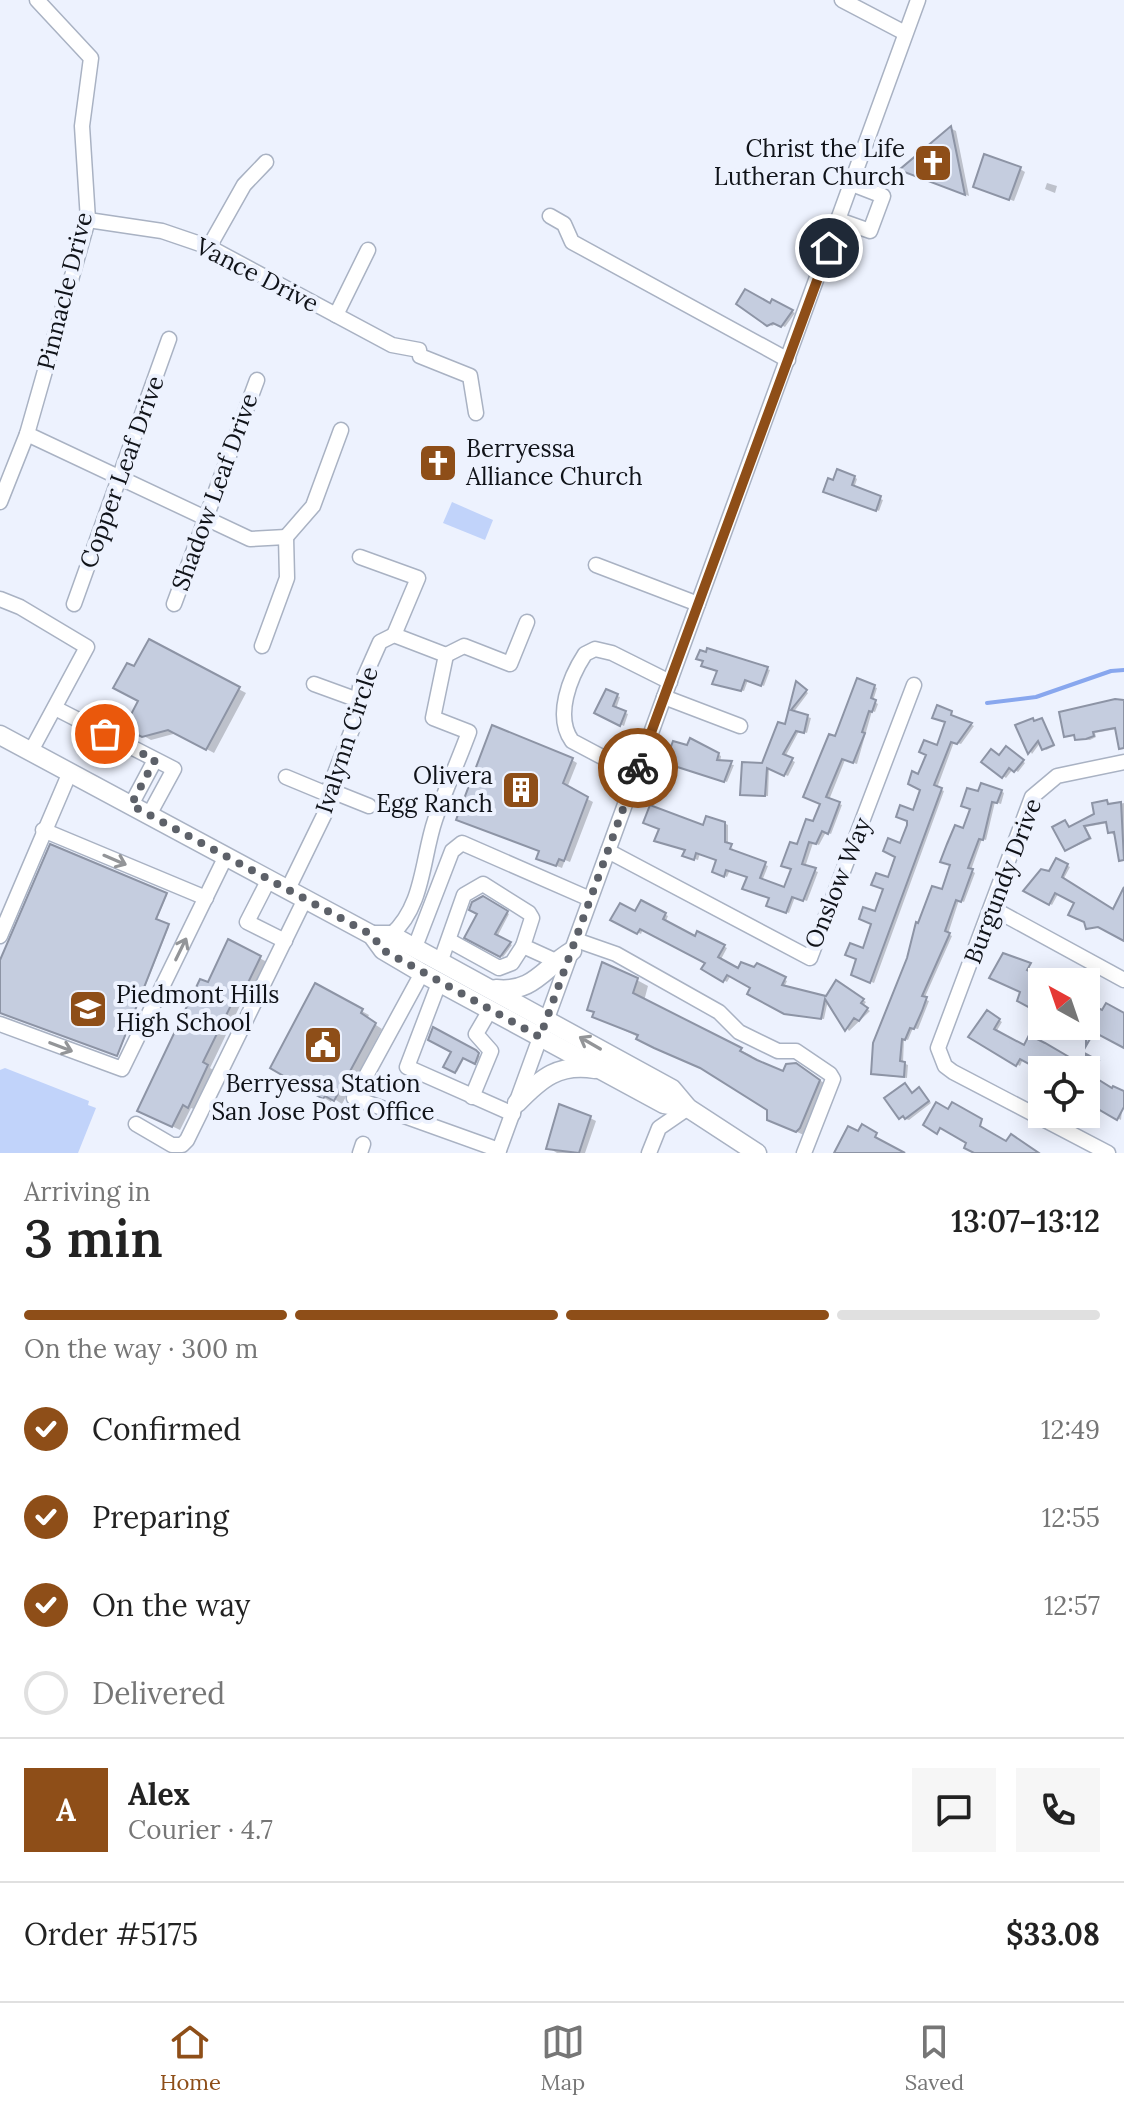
<!DOCTYPE html>
<meta charset="utf-8">
<style>
body{margin:0;font-family:Lora,serif;background:#f6f6f6;color:#222;height:100vh;display:flex;flex-direction:column;font-size:30px;white-space:nowrap}
*{box-sizing:border-box;margin:0}
p{font-size:26px;color:#767676}
.icon{flex:none;width:44px;height:44px;fill:none;stroke:currentColor;stroke-width:2;stroke-linecap:round;stroke-linejoin:round}
.map{position:relative;height:1153px;overflow:hidden}
.sheet{display:flex;flex-direction:column;background:#fff;flex:1}
.sheet>*{flex:none}
.needle{width:52px;rotate:320deg}
.buttons{position:absolute;left:1028px;top:968px;display:grid;gap:16px}
.buttons a{display:grid;place-items:center;width:72px;height:72px;border-radius:0px;background:#fff;box-shadow:0 4px 20px #0003;font-size:40px}
.pin{position:absolute;display:grid;place-items:center;width:68px;height:68px;color:#fff;margin:-34px;border:4px solid #fff;border-radius:50%;box-shadow:0 2px 8px #0007}
.courier{position:absolute;display:grid;place-items:center;width:80px;height:80px;margin:-40px;border:6px solid #8e4e18;border-radius:50%;background:#fff;color:#222;box-shadow:0 2px 10px #0007}
.overview em{font-style:normal;font-weight:600}
.overview div{display:flex;flex-direction:column-reverse}
.overview{display:flex;align-items:center;justify-content:space-between;height:136px;padding:0 24px}
h1{font-size:52px;font-weight:600;line-height:60px}
.bar{display:grid;grid-template-columns:repeat(4,1fr);gap:12px 8px;align-content:center;height:96px;padding:0 24px}
.bar i{height:10px;border-radius:6px;background:#e0e0e0}
.bar .on{background:#8e4e18}
.bar p{grid-column:span 4}
.line{display:flex;align-items:center;gap:20px;padding:0 24px;border-top:2px solid #e0e0e0}
.line div{flex:1}
.round{display:grid;place-items:center;flex:none;width:84px;height:84px;border-radius:0px;background:#f6f6f6}
ol{padding:0 24px;list-style:none}
li{display:flex;align-items:center;gap:24px;height:88px}
li p{margin-inline-start:auto}
li .icon{padding:8px;border-radius:50%;background:#8e4e18;color:#fff;stroke-width:4}
li:last-child{color:#767676}
li i{width:44px;height:44px;border:4px solid #e0e0e0;border-radius:50%}
.dock{display:flex;justify-content:space-around;align-items:center;height:112px;border-top:2px solid #e0e0e0;background:#fff;font-size:22px;color:#767676}
.dock a{display:grid;justify-items:center;gap:4px}
.dock .on{color:#8e4e18}
.map>svg:first-child{display:block}
</style>
<div class="map">
<svg width="1124" height="1153" viewBox="0 0 1124 1153">
<rect width="100%" height="100%" fill="#edf2fe"/>
<g fill="#c1d3fa">
<polygon points="452,502 493,520 485,540 443,523"/>
<polygon points="5,1068 89,1101 88,1105 96,1108 78,1153 0,1153 0,1070"/>
</g>
<g fill="#0003">
<polygon points="952,129 956,131 969,196 902,169"/>
<polygon points="1020,169 1025,172 1014,201 980,189"/>
<polygon points="1047,183 1057,186 1055,193 1045,189"/>
<polygon points="773,302 795,313 785,327 777,323 772,326 739,303 771,306"/>
<polygon points="854,477 857,479 854,488 883,500 879,511 828,493"/>
<polygon points="150,642 246,693 214,753 177,733 151,740 127,727 141,701 135,669"/>
<polygon points="705,661 767,669 770,670 764,686 748,680 744,691 717,685 719,671"/>
<polygon points="797,684 808,693 793,713 811,718 807,733 799,731 785,757 795,762 788,776 769,768 768,796 745,795 787,726"/>
<polygon points="874,687 877,688 873,701 878,704 875,712 872,711 857,764 845,760 829,800 842,805 831,834 826,832 819,845 813,843 805,867 818,872 807,901 795,897 789,913 772,907 771,898 749,877 730,870 727,877 717,873 718,860 700,853 698,860 688,857 704,827 724,823 728,825 728,859 733,847 732,852 768,866 762,881 786,890 798,847 823,804 836,739"/>
<polygon points="617,696 620,697 616,709 628,714 624,726 597,712"/>
<polygon points="1124,701 1124,732 1117,729 1095,733 1096,737 1090,740 1077,739"/>
<polygon points="938,708 974,726 961,744 954,742 937,788 944,791 874,983 857,976 923,789 920,776 938,748 947,722"/>
<polygon points="1042,720 1055,746 1046,750 1040,743 1032,754 1018,727"/>
<polygon points="691,741 721,756 720,763 734,765 727,782 671,763"/>
<polygon points="1006,748 1025,763 1018,772 1013,769 1006,778 984,762 999,757"/>
<polygon points="572,760 577,763 567,788 593,802 570,862 565,860 562,868 544,861 541,851 459,819"/>
<polygon points="1001,791 1004,793 1001,804 995,802 986,840 982,839 971,870 975,873 964,902 959,900 948,934 952,936 924,999 929,1001 918,1029 913,1028 908,1040 904,1039 903,1063 908,1065 907,1078 876,1075 873,1073 979,794"/>
<polygon points="1107,802 1110,806 1124,803 1124,843 1110,832 1108,823 1086,827 1092,839 1067,850 1065,822 1071,828 1097,815"/>
<polygon points="51,846 167,895 156,921 169,927 118,1055 0,1011 0,969"/>
<polygon points="1057,860 1070,867 1063,880 1097,898 1097,902 1114,912 1124,898 1124,939 1103,928 1088,927 1077,903 1059,892 1052,905 1026,890 1050,873"/>
<polygon points="483,898 509,914 497,937 512,945 503,957 467,937 480,914"/>
<polygon points="642,903 668,916 665,923 696,939 698,934 727,948 720,961 739,971 755,970 757,966 787,981 784,987 827,998 837,983 866,1002 863,1006 870,1011 849,1031 828,1000 824,1019 789,1015 749,994 753,987 731,975 727,982 704,969 707,963 643,929 641,934 613,920 636,914"/>
<polygon points="229,942 267,962 253,992 248,989 210,1068 215,1071 196,1110 191,1108 180,1130 147,1114"/>
<polygon points="1030,965 1029,973 1045,981 1048,974 1063,982 1042,982 1042,1005 1037,1002 1034,1008 1029,1006 1022,992 992,977"/>
<polygon points="637,980 648,986 644,1001 741,1050 752,1056 750,1059 784,1074 808,1072 831,1088 808,1137 769,1119 768,1109 710,1072 595,1016"/>
<polygon points="316,986 369,1015 367,1019 382,1029 342,1104 333,1098 331,1102 273,1067"/>
<polygon points="987,1012 1002,1022 996,1032 1025,1047 1030,1037 1082,1066 1087,1057 1100,1064 1093,1078 1103,1086 1124,1090 1121,1120 1100,1108 1098,1112 1086,1106 1086,1070 1044,1070 1023,1059 1020,1066 971,1037"/>
<polygon points="434,1030 480,1056 477,1063 465,1057 457,1072 445,1066 453,1051"/>
<polygon points="905,1085 914,1094 922,1092 931,1103 909,1120 900,1117"/>
<polygon points="590,1118 596,1121 585,1153 557,1153 549,1148"/>
</g>
<g fill="none" stroke-linecap="round" stroke-linejoin="round">
<polyline stroke="#88a7ee" stroke-width="4" points="987,703 1036,697 1111,671 1124,670"/>
</g>
<g fill="#c5cddf" stroke="#8d94a5" stroke-width="2">
<polygon points="951,126 961,175 965,195 899,170"/>
<polygon points="984,154 1021,167 1009,200 973,187"/>
<polygon points="745,289 770,303 772,299 793,310 781,327 773,323 767,326 736,304"/>
<polygon points="837,469 855,476 852,485 881,496 876,511 823,492 828,478 833,480"/>
<polygon points="149,639 240,687 206,750 168,730 142,737 124,728 138,701 113,688 127,663 134,666"/>
<polygon points="707,648 768,667 761,686 745,680 741,691 712,684 717,671 701,666 703,661 696,659 700,650 706,652"/>
<polygon points="857,678 875,685 871,698 876,700 872,712 869,711 862,732 865,733 853,763 842,759 826,797 840,802 828,834 822,831 816,844 809,842 802,864 816,868 803,901 792,897 786,913 766,906 769,898 742,889 747,877 726,870 724,877 712,872 716,860 696,853 694,860 682,856 685,850 654,841 659,829 643,823 650,805 703,825 706,816 725,822 725,842 732,844 730,849 766,862 760,878 784,887 791,869 781,866 790,842 797,844 806,819 813,821 820,804 803,797 829,734 835,736"/>
<polygon points="796,681 807,690 791,710 808,715 804,733 796,731 783,754 793,758 784,776 767,768 765,796 740,795 742,762 762,763 778,722 785,724"/>
<polygon points="606,689 618,694 613,706 626,711 620,726 594,713"/>
<polygon points="1115,699 1124,700 1124,748 1119,749 1115,728 1093,732 1094,736 1086,739 1075,740 1074,735 1064,737 1059,712"/>
<polygon points="937,705 952,711 951,715 972,723 957,744 951,742 934,785 942,788 870,983 851,975 856,959 845,955 850,943 863,948 871,924 859,919 863,907 875,911 883,889 871,885 876,873 888,877 895,857 883,851 888,838 900,843 907,825 907,821 896,817 900,805 913,810 920,790 908,784 912,771 918,774 926,755 919,752 924,740 937,745 945,722 932,718"/>
<polygon points="1033,718 1034,721 1042,718 1054,745 1042,750 1038,741 1028,754 1015,725"/>
<polygon points="492,725 573,758 563,783 588,797 564,861 559,859 556,866 536,859 539,851 456,820"/>
<polygon points="690,738 719,753 717,760 732,761 724,782 665,763 673,741 687,745"/>
<polygon points="1006,746 1024,760 1014,772 1009,768 1002,778 981,762 991,749 999,755"/>
<polygon points="981,783 1002,790 997,803 992,802 983,840 979,839 968,868 973,869 961,902 956,900 945,931 950,933 922,996 927,997 922,1011 914,1029 910,1028 905,1040 902,1039 900,1061 905,1062 904,1077 871,1074 873,1043 907,958 916,922 918,923 932,886 942,889 950,865 940,862 947,844 955,825 963,828 970,809 961,806 967,788 978,791"/>
<polygon points="1107,800 1108,804 1121,802 1124,860 1119,861 1114,832 1108,833 1106,822 1084,826 1090,838 1065,851 1052,827 1065,820 1069,827 1094,814 1092,803"/>
<polygon points="50,844 167,893 156,919 169,924 117,1056 0,1013 0,960"/>
<polygon points="1056,858 1068,864 1062,877 1113,909 1124,887 1124,941 1098,927 1086,929 1084,922 1068,915 1074,903 1055,893 1049,905 1023,891 1041,869 1049,871"/>
<polygon points="483,896 508,911 495,934 511,942 500,957 464,938 477,914 469,910 472,902"/>
<polygon points="641,900 666,913 663,919 695,936 697,931 725,945 718,957 738,968 741,962 754,967 757,963 786,977 782,985 826,996 836,980 864,999 861,1003 868,1008 859,1021 854,1018 845,1031 825,999 821,1019 784,1014 747,994 750,988 727,975 723,982 701,969 705,963 640,929 637,934 610,920 620,903 635,911"/>
<polygon points="228,939 261,956 245,989 240,987 203,1062 208,1065 188,1108 183,1105 172,1127 137,1111 200,979 208,982"/>
<polygon points="1003,953 1031,963 1027,970 1051,982 1042,982 1042,995 1039,993 1030,1008 1017,1001 1020,992 989,978"/>
<polygon points="602,962 638,978 633,993 742,1048 740,1051 757,1060 783,1071 786,1064 796,1063 820,1080 800,1128 796,1132 767,1120 767,1110 700,1068 654,1048 636,1039 638,1035 592,1017 594,1012 587,1010"/>
<polygon points="315,983 363,1009 361,1013 376,1023 334,1101 325,1096 323,1099 270,1068"/>
<polygon points="1106,1003 1124,1013 1124,1048 1094,1032 1086,1046 1086,1012 1090,1004 1102,1010"/>
<polygon points="987,1010 1000,1019 994,1029 1024,1045 1029,1035 1045,1043 1076,1061 1071,1070 1040,1070 1020,1059 1016,1066 968,1037"/>
<polygon points="433,1027 476,1050 479,1053 475,1064 463,1058 455,1073 443,1067 451,1052 428,1040"/>
<polygon points="1086,1054 1099,1061 1091,1075 1112,1088 1113,1086 1124,1091 1124,1107 1117,1120 1096,1108 1094,1112 1086,1108"/>
<polygon points="905,1083 912,1093 919,1087 929,1101 905,1119 903,1116 899,1119 884,1098"/>
<polygon points="936,1102 948,1109 952,1102 982,1119 980,1126 1006,1141 1011,1134 1039,1153 974,1153 964,1148 966,1143 940,1128 937,1134 923,1125"/>
<polygon points="559,1104 591,1116 579,1153 546,1149"/>
<polygon points="862,1124 877,1133 875,1137 905,1153 834,1153 848,1126 858,1131"/>
</g>
<g fill="none" stroke-linecap="round" stroke-linejoin="round">
<defs>
<g id="minor">
<polyline points="842,0 905,33"/>
<polyline points="550,216 564,224 572,242 788,360"/>
<polyline points="88,220 162,231 209,247 392,345 419,350 420,356 470,376 476,413"/>
<polyline points="839,220 870,231 883,196 852,184"/>
<polyline points="209,247 244,185 266,162"/>
<polyline points="336,315 368,250"/>
<polyline points="27,434 250,539 286,537"/>
<polyline points="0,502 27,434 88,220 82,126 91,58 37,0"/>
<polyline points="286,537 313,506 341,430"/>
<polyline points="360,557 418,578 394,635"/>
<polyline points="596,565 698,604"/>
<polyline points="0,599 20,607 87,647 31,751"/>
<polyline points="74,604 169,339"/>
<polyline points="174,604 257,380"/>
<polyline points="262,646 287,578 286,537"/>
<polyline points="446,655 464,646 510,664 527,622"/>
<polyline points="314,684 358,700"/>
<polyline points="664,697 740,726"/>
<polyline points="55,708 174,769 149,815"/>
<path d="M636 775 572 741C554 716 570 677 585 654L595 649 612 653 670 682"/>
<polyline points="286,777 327,794"/>
<polyline points="329,790 369,806"/>
<polyline points="131,805 155,760"/>
<polyline points="43,830 206,898"/>
<polyline points="608,851 810,958 914,685"/>
<polyline points="269,879 247,922 285,941"/>
<polyline points="288,889 328,807 327,794 355,722 360,687 380,642 394,635 446,655"/>
<polyline points="992,908 1124,980"/>
<path d="M391 935C424 906 422 858 435 820 445 790 458 762 469 732L433 718 446 655"/>
<polyline points="0,936 70,772"/>
<polyline points="576,940 616,954 719,1012 739,1032 778,1051 796,1051 830,1074 833,1079 804,1153"/>
<polyline points="450,941 499,968 512,963 523,946"/>
<polyline points="415,947 452,851 462,843 590,899"/>
<polyline points="441,960 464,895 483,884 529,913 532,918 523,946 556,961"/>
<polyline points="422,973 354,1098 499,1150"/>
<polyline points="439,983 407,1067 513,1114"/>
<polyline points="0,1024 122,1069 226,856"/>
<polyline points="472,1097 491,1051 476,1034 490,1010"/>
<polyline points="136,1124 172,1145 182,1145 187,1140 305,899"/>
<polyline points="360,1153 363,1144"/>
<polyline points="498,1153 918,0"/>
<polyline points="649,1153 659,1128 688,1108"/>
<polyline points="1108,1153 953,1072 945,1066 938,1048 1032,797 1057,776 1124,762"/>
</g>
<g id="major">
<polyline points="0,735 372,935 383,950 422,973 664,1104 688,1108"/>
<polyline points="372,935 391,935 672,1089 688,1108 757,1153"/>
<path d="M496 989C534 993 543 968 572 951"/>
<path d="M517 1103C541 1078 559 1063 595 1069"/>
</g>
</defs>
<use href="#minor" stroke="#a9b2c3" stroke-width="17"/>
<use href="#major" stroke="#a9b2c3" stroke-width="21"/>
<use href="#minor" stroke="#fff" stroke-width="14"/>
<use href="#major" stroke="#fff" stroke-width="18"/>
</g>
<defs><path id="oneway-shaft" d="M-6 0H5M1.5-3L5.5 0L1.5 3" fill="none" stroke-width="1.6" stroke-linecap="round" stroke-linejoin="round" transform="scale(2)"/></defs>
<g stroke="#939598">
<use href="#oneway-shaft" transform="translate(115 860) rotate(23)"/>
<use href="#oneway-shaft" transform="translate(181 949) rotate(-64)"/>
<use href="#oneway-shaft" transform="translate(590 1043) rotate(-150)"/>
<use href="#oneway-shaft" transform="translate(61 1047) rotate(21)"/>
</g>
<g fill="none" stroke-linecap="round" stroke-linejoin="round">
<polyline stroke="#5d6169" stroke-width="8" stroke-dasharray="0 14.4" points="105,734 155,760 131,805 372,935 383,950 540,1037 638,768"/>
<polyline stroke="#8e4e18" stroke-width="10" points="638,768 829,248"/>
</g>
<defs>
<symbol id="church-square" viewBox="-11 -11 22 22"><rect x="-9" y="-9" width="18" height="18" rx="4" fill="#8e4e18" stroke="#edf2fe"/><path d="M-1.2-6h2.4v3.5h3.3v2.4h-3.3V6h-2.4V-.1h-3.3v-2.4h3.3Z" fill="#fff"/></symbol>
<symbol id="building-square" viewBox="-11 -11 22 22"><rect x="-9" y="-9" width="18" height="18" rx="4" fill="#8e4e18" stroke="#edf2fe"/><path d="M-4-6H4V6H1V3H-1V6H-4ZM-2.5-4.3h1.7v1.8h-1.7ZM.8-4.3h1.7v1.8H.8ZM-2.5-1h1.7V.8h-1.7ZM.8-1h1.7V.8H.8Z" fill="#fff"/></symbol>
<symbol id="school-square" viewBox="-11 -11 22 22"><rect x="-9" y="-9" width="18" height="18" rx="4" fill="#8e4e18" stroke="#edf2fe"/><path d="M0-5L7-2L0 1L-7-2ZM-4 1L0 2.5L4 1V4Q0 6-4 4Z" fill="#fff"/></symbol>
<symbol id="civic-square" viewBox="-11 -11 22 22"><rect x="-9" y="-9" width="18" height="18" rx="4" fill="#8e4e18" stroke="#edf2fe"/><path d="M-.6-6.5H3V-4.5H.6V-3L4-1V1h2V6H-6V1h2V-1L-.6-3ZM-1.2 2.5V6h2.4V2.5Z" fill="#fff"/></symbol>
</defs>
<g fill-rule="evenodd">
<use href="#church-square" x="911" y="141" width="44" height="44"/>
<use href="#church-square" x="416" y="441" width="44" height="44"/>
<use href="#building-square" x="499" y="768" width="44" height="44"/>
<use href="#school-square" x="66" y="987" width="44" height="44"/>
<use href="#civic-square" x="301" y="1023" width="44" height="44"/>
</g>
<g text-anchor="middle" stroke-width="8" stroke-linejoin="round" paint-order="stroke">
<g font-size="24" fill="#101319" stroke="#edf2fe" text-anchor="end">
<text x="905" y="157">Christ the Life<tspan x="905" dy="28">Lutheran Church</tspan></text>
<text x="466" y="457" text-anchor="start">Berryessa<tspan x="466" dy="28">Alliance Church</tspan></text>
<text x="493" y="784">Olivera<tspan x="493" dy="28">Egg Ranch</tspan></text>
<text x="116" y="1003" text-anchor="start">Piedmont Hills<tspan x="116" dy="28">High School</tspan></text>
<text x="323" y="1092" text-anchor="middle">Berryessa Station<tspan x="323" dy="28">San Jose Post Office</tspan></text>
</g>
<g font-size="24" fill="#101319" stroke="#edf2fe">
<text transform="translate(257 275) rotate(27)" y="8">Vance Drive</text>
<text transform="translate(65 291) rotate(-76)" y="8">Pinnacle Drive</text>
<text transform="translate(122 472) rotate(-70)" y="8">Copper Leaf Drive</text>
<text transform="translate(215 492) rotate(-70)" y="8">Shadow Leaf Drive</text>
<text transform="translate(347 740) rotate(-72)" y="8">Ivalynn Circle</text>
<text transform="translate(1003 881) rotate(-69)" y="8">Burgundy Drive</text>
<text transform="translate(838 883) rotate(-68)" y="8">Onslow Way</text>
</g>
</g>
</svg>
<div class="buttons">
<a><svg class="needle" viewBox="-14 -14 28 28"><path d="M0-13l5 13h-10z" fill="#e53935"/><path d="M0 13l5-13h-10z" fill="#767676"/></svg></a>
<a><svg class="icon" aria-label="locate" viewBox="0 0 24 24"><circle cx="12" cy="12" r="6"/><path d="M12 2v4M12 18v4M2 12h4M18 12h4"/></svg></a>
</div>
<div class="pin" style="left:105px;top:734px;background:#ea580c"><svg class="icon" aria-label="bag" viewBox="0 0 24 24"><path d="M5 8h14l-1 12H6zM9 8a3 3 0 0 1 6 0"/></svg></div>
<div class="pin" style="left:829px;top:248px;background:#1f2937"><svg class="icon" aria-label="home" viewBox="0 0 24 24"><path d="M3 11l9-7 9 7M6 9v11h12V9"/></svg></div>
<div class="courier" style="left:638px;top:768px"><svg class="icon" aria-label="bike" viewBox="0 0 24 24"><circle cx="6" cy="16" r="4"/><circle cx="18" cy="16" r="4"/><path d="M6 16l4-8h5l3 8M10 8l3 8H6M13 5h3"/></svg></div>
</div>
<section class="sheet">
<div class="overview"><div><h1>3 min</h1><p>Arriving in</p></div><em>13:07–13:12</em></div>
<div class="bar"><i class="on"></i><i class="on"></i><i class="on"></i><i></i><p>On the way · 300 m</p></div>
<ol>
<li><svg class="icon" aria-label="check" viewBox="0 0 24 24"><path d="M5 12l5 5 9-10"/></svg>Confirmed<p>12:49</p></li>
<li><svg class="icon" aria-label="check" viewBox="0 0 24 24"><path d="M5 12l5 5 9-10"/></svg>Preparing<p>12:55</p></li>
<li><svg class="icon" aria-label="check" viewBox="0 0 24 24"><path d="M5 12l5 5 9-10"/></svg>On the way<p>12:57</p></li>
<li><i></i>Delivered</li>
</ol>
<div class="line" style="height:144px"><b class="round" style="background:#8e4e18;color:#fff">A</b><div><b>Alex</b><p>Courier · 4.7</p></div><a class="round"><svg class="icon" aria-label="chat" viewBox="0 0 24 24"><path d="M4 5h16v11H9l-5 4z"/></svg></a><a class="round"><svg class="icon" aria-label="phone" viewBox="0 0 24 24"><path d="M5 4h4l2 5-3 2q2 4 5 5l2-3 5 2v4C11 20 4 13 5 4z"/></svg></a></div>
<div class="line" style="height:104px"><div>Order #5175</div><b>$33.08</b></div>
</section>
<nav class="dock">
<a class="on"><svg class="icon" aria-label="home" viewBox="0 0 24 24"><path d="M3 11l9-7 9 7M6 9v11h12V9"/></svg>Home</a>
<a><svg class="icon" aria-label="map" viewBox="0 0 24 24"><path d="M3 6l6-2 6 2 6-2v14l-6 2-6-2-6 2zM9 4v14M15 6v14"/></svg>Map</a>
<a><svg class="icon" aria-label="saved" viewBox="0 0 24 24"><path d="M7 4h10v16l-5-4-5 4z"/></svg>Saved</a>
</nav>
